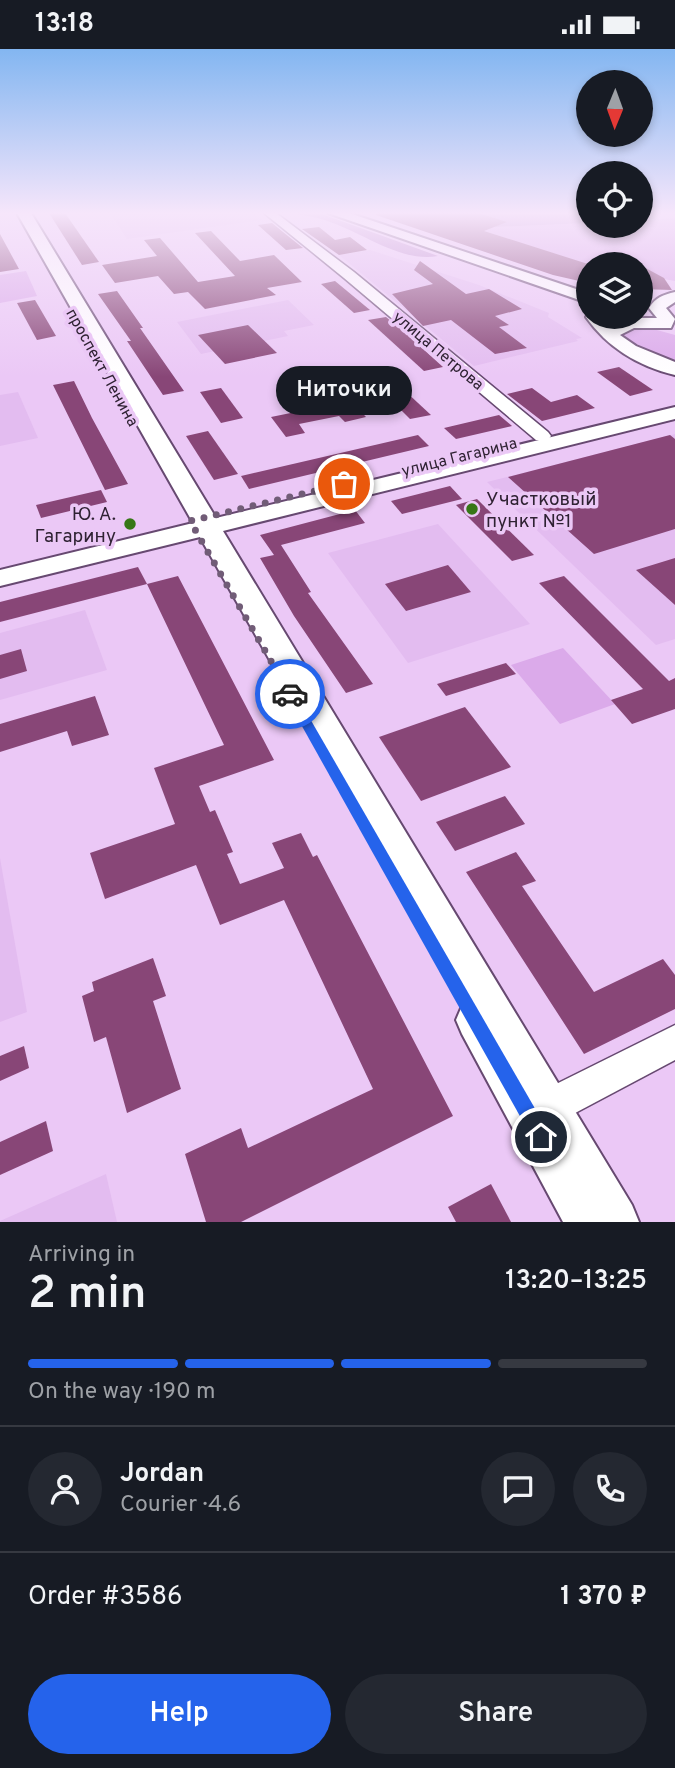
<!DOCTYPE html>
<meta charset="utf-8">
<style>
body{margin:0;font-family:Overpass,sans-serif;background:#242831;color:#f1f3f6;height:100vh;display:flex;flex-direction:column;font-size:26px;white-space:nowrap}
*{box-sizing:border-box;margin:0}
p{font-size:23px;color:#9ea1a6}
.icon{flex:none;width:38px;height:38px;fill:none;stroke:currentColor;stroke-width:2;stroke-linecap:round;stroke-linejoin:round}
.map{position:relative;height:1173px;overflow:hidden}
.sheet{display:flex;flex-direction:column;background:#171b24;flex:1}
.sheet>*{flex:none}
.needle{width:46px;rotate:181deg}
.controls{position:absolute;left:576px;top:21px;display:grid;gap:14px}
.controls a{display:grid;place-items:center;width:77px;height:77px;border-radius:50%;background:#171b24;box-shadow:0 4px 10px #0003;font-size:35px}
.pin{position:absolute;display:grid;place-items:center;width:60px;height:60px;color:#fff;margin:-30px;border:4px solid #fff;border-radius:50%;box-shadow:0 2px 7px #0007}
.courier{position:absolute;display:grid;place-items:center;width:70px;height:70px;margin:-35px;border:5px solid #2563eb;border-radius:50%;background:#fff;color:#222;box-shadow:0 2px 9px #0007}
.bubble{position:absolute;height:49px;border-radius:24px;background:#171b24;box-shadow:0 4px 10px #0003;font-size:23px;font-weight:600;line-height:49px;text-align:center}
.head em{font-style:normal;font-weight:600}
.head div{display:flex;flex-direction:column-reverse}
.head{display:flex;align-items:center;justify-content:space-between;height:119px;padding:0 28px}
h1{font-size:46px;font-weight:600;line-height:52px}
.bar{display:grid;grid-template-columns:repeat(4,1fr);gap:10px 7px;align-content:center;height:84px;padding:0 28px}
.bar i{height:9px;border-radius:5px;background:#363941}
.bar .active{background:#2563eb}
.bar p{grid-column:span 4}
.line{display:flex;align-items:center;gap:18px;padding:0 28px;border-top:2px solid #363941}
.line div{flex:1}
.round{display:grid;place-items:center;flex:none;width:74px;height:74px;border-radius:37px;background:#242831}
.action{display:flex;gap:14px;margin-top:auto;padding:14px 28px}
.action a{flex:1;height:80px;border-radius:42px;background:#2563eb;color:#fff;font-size:28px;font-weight:600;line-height:80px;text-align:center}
.action a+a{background:#242831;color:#f1f3f6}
.status{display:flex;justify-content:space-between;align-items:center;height:49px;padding:0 35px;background:#171b24;direction:ltr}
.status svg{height:19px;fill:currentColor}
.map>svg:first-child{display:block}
</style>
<div class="status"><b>13:18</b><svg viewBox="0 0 49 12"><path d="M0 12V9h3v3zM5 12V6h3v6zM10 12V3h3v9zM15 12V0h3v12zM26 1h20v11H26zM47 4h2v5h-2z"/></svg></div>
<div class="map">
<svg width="675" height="1173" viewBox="0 0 675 1173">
<rect width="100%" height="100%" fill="#ebc8f6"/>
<g fill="#e3bcf0">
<polygon points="110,164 253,164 262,171 127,190"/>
<polygon points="370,201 479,236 549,264 548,268 582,289 576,290 578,292 474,317 339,206"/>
<polygon points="288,251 314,276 284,282 288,287 201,305 177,273"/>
<polygon points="18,343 38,389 0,397 0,346"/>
<polygon points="675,385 675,590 656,596 487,433"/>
<polygon points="438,475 530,575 408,614 328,504"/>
<polygon points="85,561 107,621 0,651 0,584"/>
<polygon points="0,809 27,963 0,973"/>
<polygon points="106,1125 117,1173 0,1173 0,1172"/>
</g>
<g fill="#dbaaea">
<polygon points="675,169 675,232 641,226 640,215 583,214 484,182 494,178 588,174 588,177 640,177 641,172"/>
<polygon points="26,222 37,247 0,254 0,226"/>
<polygon points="631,278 646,278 675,286 675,318 634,301 618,286"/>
<polygon points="563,599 615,655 560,675 511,616"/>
</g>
<g fill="#ba87ca">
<path d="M292 164H319L438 207C402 214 363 184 330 173 318 168 305 167 292 164Z"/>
<polygon points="588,164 588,174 494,178 505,173 482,165"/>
</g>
<g fill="#884677">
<polygon points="49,164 65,164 99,213 82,216"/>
<polygon points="376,164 479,164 507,173 484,182 588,215 588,234 553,226 376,166"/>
<polygon points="272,174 283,183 303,199 286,201 258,176"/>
<polygon points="319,178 335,191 350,188 367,201 339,206 302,180"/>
<polygon points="211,182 240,212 274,206 302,233 267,239 276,246 205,260 188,243 174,245 158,227 115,234 102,216 157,207 144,191 160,189 198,233 235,227 195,184"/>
<polygon points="0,185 19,220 0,223"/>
<polygon points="420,212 466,245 489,240 522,260 495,267 509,276 499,278 527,299 495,305 451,271 423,277 392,245 433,235 414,221"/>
<polygon points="640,216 664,229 672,241 640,240"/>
<polygon points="335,232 370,261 354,264 321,235"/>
<polygon points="117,242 143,279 140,279 184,342 163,346 127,292 131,292 98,245"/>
<polygon points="35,251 56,287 37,291 17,254"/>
<polygon points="386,268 402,281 443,318 424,322 368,271"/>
<polygon points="248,276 277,304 225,315 198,286"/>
<polygon points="619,318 653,341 630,347 597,323"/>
<polygon points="74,332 92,369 128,435 105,441 53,336"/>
<polygon points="368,336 378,347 351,352 366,368 345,373 339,367 299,375 305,384 286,388 271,368 330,356 320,346"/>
<polygon points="221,339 243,369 221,374 200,343"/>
<polygon points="532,339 551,353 577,346 595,359 542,372 507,345"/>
<polygon points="404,341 431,366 410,370 385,345"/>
<polygon points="499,366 512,377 456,390 444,379"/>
<polygon points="208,382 238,425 214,431 186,387"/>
<polygon points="418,386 429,397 249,440 241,427"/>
<polygon points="670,386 675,390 675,480 594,505 508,428"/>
<polygon points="450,437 462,450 402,465 391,452"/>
<polygon points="101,441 107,453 41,469 36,456"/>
<polygon points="477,450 534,506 512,512 456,456"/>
<polygon points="355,461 365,474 281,496 311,543 308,544 373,635 346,644 294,567 260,509 274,506 260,486"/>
<polygon points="675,509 675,556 636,521"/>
<polygon points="448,516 471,543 406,562 385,535"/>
<polygon points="138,518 147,535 0,573 0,553"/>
<polygon points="178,527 274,711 199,737 210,763 215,761 233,803 227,805 240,835 284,819 272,794 301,784 313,808 317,806 453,1067 241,1173 206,1173 185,1105 241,1079 248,1099 373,1040 284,851 220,876 196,816 105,850 90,804 175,775 154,719 224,696 147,535"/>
<polygon points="564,527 669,632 675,629 675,660 632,675 611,651 643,640 539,534"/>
<polygon points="21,600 27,622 0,630 0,606"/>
<polygon points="506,614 516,625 446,647 437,635"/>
<polygon points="95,647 109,686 72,697 67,682 0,703 0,675"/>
<polygon points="465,658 511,718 421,752 379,688"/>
<polygon points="505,747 525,775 455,802 436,773"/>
<polygon points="516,803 536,832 522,837 594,943 663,910 675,926 675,960 584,1005 466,823"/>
<polygon points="153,909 166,947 153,952 181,1040 127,1064 106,988 94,993 82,947 94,942 92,933"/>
<polygon points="24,997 29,1019 0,1032 0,1007"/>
<polygon points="46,1072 53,1102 0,1126 0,1093"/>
<polygon points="491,1135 511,1173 456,1173 448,1158"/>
</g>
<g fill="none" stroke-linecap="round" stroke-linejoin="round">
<defs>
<g id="minor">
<polygon points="264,164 276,164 354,223 548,383 551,387 548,391 536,391 344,229"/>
<polygon points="675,976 675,1011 562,1071 549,1076 536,1071 531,1058 536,1045"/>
</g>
<g id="major">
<polygon points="17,164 31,164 216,469 675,358 675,370 223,482 632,1156 639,1173 563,1173 462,985 456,971 462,957 465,955 200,488 0,537 0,521 193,474"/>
<polygon points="328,164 349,164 588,244 588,254"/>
<path d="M675 243V253L666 259 675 270 671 279H634L620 286 636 297 675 313V326C638 317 608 299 586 268L588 266V268H604L610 276 632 269H657L649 259C656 248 663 246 675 243Z"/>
</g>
</defs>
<use href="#minor" stroke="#674971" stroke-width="3"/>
<use href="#major" stroke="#674971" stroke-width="4"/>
<use href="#minor" fill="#fff" fill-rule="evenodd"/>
<use href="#major" fill="#fff" fill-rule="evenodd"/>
</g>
<linearGradient id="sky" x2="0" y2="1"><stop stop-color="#83b6f1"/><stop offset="0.5" stop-color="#f6e6fb"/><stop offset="1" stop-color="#f6e6fb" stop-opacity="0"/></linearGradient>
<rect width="675" height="328" fill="url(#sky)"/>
<polygon fill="#2563eb" points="290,640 294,642 548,1082 550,1088 548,1094 541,1097 535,1094 284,645"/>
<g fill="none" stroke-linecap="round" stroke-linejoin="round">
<polyline stroke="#715c77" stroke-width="7" stroke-dasharray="0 12.6" points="290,645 190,472 344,435"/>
</g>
<g fill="#367716" stroke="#ebc8f6" stroke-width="2.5">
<circle cx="472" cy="460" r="7"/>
<circle cx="130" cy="475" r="7"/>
</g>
<g text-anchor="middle" stroke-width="7" stroke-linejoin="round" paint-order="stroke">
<g font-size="16" fill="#2f2233" stroke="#ebc8f6">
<text transform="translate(439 301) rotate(40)" y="6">улица Петрова</text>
<text transform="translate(103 318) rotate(61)" y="6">проспект Ленина</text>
<text transform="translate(459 407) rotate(-14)" y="6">улица Гагарина</text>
</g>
<g font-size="19" fill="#2f2233" stroke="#ebc8f6" text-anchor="start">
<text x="486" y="456">Участковый<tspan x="486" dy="22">пункт №1</tspan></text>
<text x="116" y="471" text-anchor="end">Ю. А.<tspan x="116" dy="22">Гагарину</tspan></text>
</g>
</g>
</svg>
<div class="controls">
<a><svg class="needle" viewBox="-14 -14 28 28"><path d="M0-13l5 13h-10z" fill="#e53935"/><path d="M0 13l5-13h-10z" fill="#9ea1a6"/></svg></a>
<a><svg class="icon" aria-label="locate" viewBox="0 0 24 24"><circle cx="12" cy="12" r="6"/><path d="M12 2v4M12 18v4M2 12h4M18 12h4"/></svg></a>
<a><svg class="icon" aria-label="layers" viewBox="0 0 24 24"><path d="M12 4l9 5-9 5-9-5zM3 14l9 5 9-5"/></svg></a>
</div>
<div class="pin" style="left:344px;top:435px;background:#ea580c"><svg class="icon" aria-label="bag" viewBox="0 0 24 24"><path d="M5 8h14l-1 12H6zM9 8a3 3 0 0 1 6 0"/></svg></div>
<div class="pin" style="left:541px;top:1088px;background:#1f2937"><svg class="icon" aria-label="home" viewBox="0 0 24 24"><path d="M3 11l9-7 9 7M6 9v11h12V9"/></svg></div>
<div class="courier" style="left:290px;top:645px"><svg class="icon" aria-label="car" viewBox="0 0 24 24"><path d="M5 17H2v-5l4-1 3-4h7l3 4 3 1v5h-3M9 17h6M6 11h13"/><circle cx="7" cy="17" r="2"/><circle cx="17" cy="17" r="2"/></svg></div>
<div class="bubble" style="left:276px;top:317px;width:136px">Ниточки</div>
</div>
<section class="sheet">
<div class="head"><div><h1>2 min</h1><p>Arriving in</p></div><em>13:20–13:25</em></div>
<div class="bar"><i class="active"></i><i class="active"></i><i class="active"></i><i></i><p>On the way · 190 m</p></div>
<div class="line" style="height:126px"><a class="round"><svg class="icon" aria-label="person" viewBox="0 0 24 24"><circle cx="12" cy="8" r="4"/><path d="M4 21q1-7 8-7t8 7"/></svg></a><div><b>Jordan</b><p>Courier · 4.6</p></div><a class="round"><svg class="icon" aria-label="chat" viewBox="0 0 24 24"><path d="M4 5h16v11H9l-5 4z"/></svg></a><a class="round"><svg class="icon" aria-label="phone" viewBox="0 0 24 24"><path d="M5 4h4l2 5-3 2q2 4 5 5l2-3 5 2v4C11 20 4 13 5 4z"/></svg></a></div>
<div class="line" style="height:91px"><div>Order #3586</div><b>1 370 ₽</b></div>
<div class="action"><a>Help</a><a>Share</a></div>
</section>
